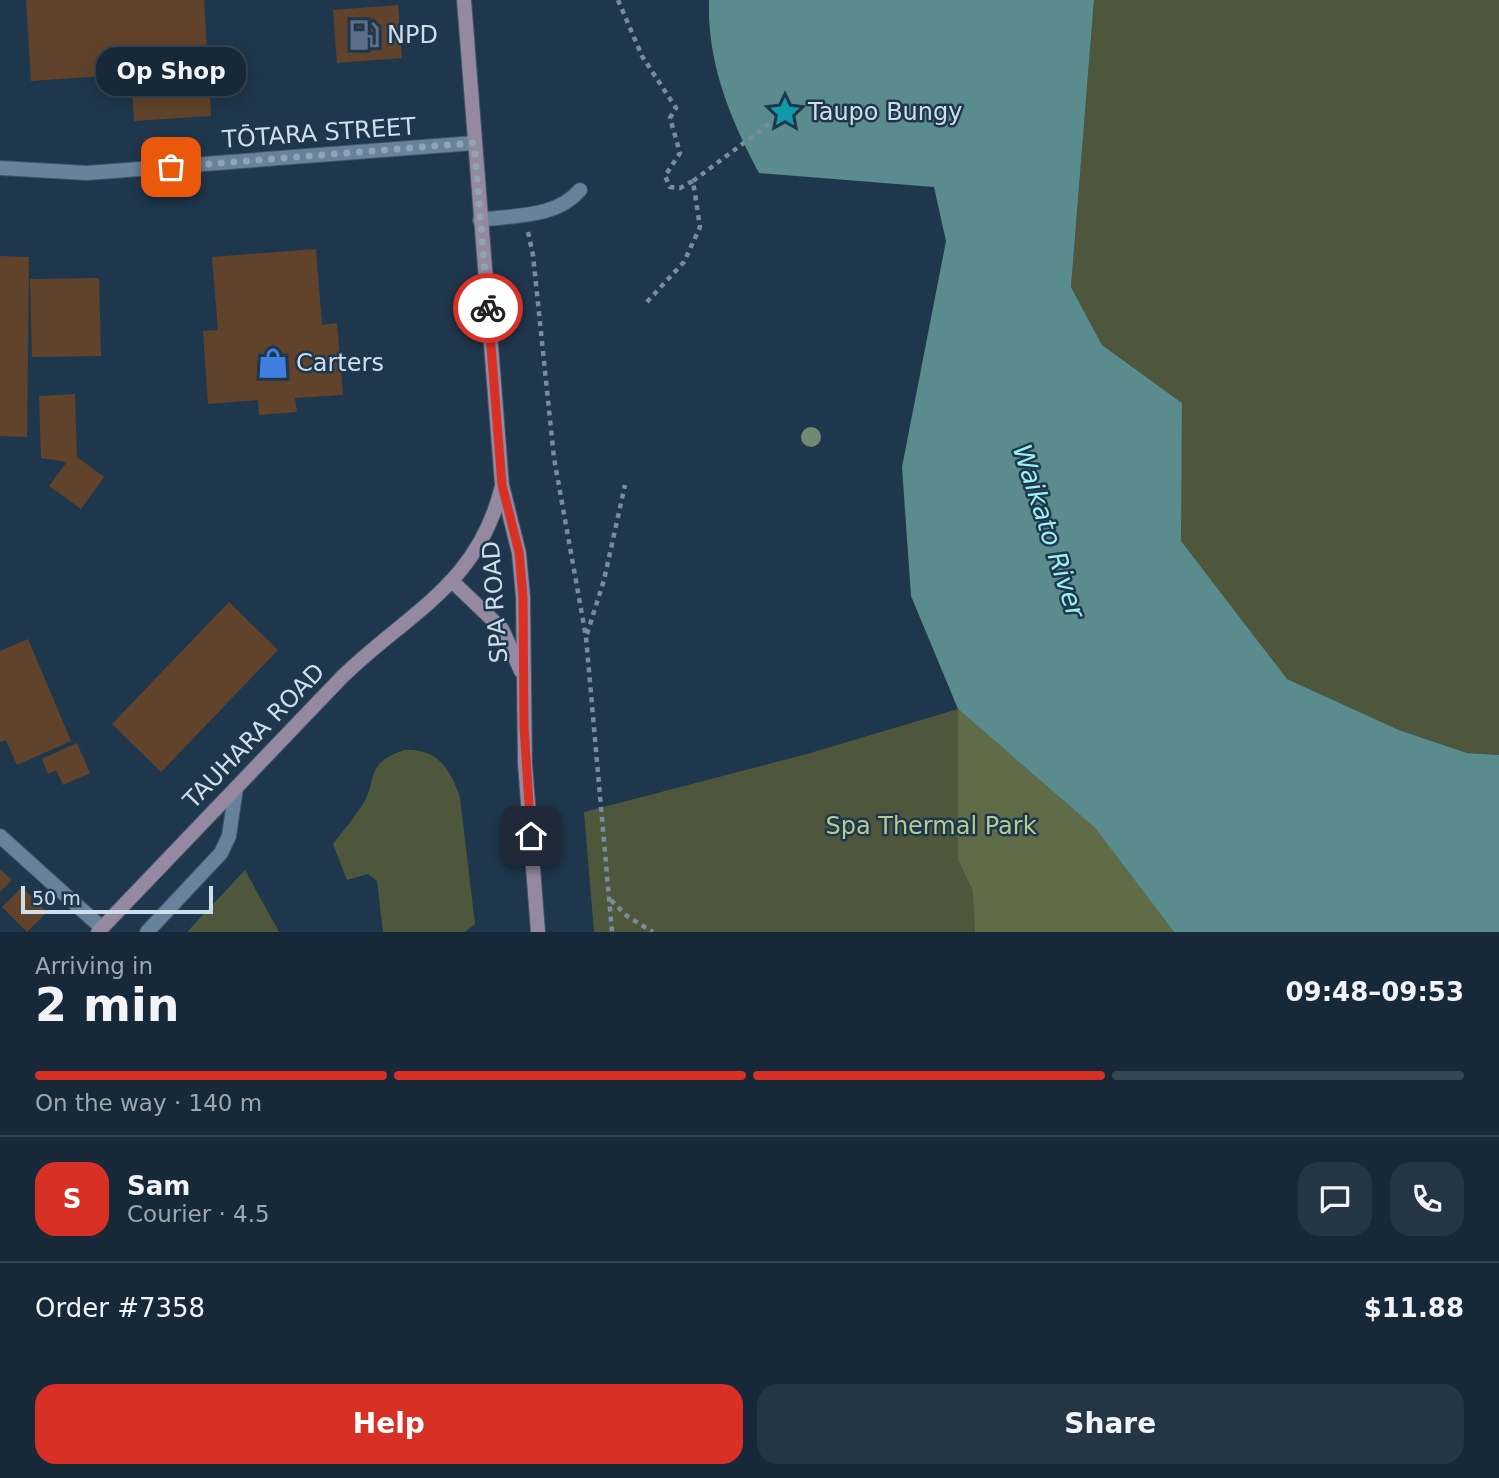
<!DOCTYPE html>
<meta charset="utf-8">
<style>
body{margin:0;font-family:"DejaVu Sans",sans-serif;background:#243544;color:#f1f3f6;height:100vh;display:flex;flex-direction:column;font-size:26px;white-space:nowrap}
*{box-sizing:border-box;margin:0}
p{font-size:23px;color:#9ea6ae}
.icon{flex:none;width:38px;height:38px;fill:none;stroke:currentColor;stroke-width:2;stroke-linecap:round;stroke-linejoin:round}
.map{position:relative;height:932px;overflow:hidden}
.sheet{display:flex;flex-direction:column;background:#172939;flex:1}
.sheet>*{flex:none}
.scale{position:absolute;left:21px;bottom:18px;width:192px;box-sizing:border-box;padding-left:7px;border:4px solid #cfdeeb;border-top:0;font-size:19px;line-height:24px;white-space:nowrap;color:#cfdeeb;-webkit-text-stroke:5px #1f374c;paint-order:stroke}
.pin{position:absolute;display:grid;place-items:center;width:60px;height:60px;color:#fff;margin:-30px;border-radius:14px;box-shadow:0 4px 10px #0006}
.courier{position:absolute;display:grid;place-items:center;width:70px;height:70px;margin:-35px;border:5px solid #d93025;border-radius:50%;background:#fff;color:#222;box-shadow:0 2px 9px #0007}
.bubble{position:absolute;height:49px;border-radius:21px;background:#172939;box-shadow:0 4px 18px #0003,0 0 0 2px #364553;font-size:23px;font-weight:600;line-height:49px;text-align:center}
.overview em{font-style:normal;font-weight:600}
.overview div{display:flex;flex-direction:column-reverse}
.overview{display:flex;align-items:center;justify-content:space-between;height:119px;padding:0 35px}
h1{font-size:46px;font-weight:600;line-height:52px}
.bar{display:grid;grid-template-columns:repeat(4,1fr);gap:10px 7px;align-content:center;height:84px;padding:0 35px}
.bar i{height:9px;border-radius:5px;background:#364553}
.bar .selected{background:#d93025}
.bar p{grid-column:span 4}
.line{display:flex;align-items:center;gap:18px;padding:0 35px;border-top:2px solid #364553}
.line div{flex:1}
.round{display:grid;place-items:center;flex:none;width:74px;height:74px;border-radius:21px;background:#243544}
.primary-button{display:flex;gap:14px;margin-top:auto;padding:14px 35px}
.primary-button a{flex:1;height:80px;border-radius:21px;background:#d93025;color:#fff;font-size:28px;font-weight:600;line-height:80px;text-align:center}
.primary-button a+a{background:#243544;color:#f1f3f6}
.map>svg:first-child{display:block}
</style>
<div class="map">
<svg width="1499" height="932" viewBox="0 0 1499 932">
<rect width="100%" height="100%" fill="#1f374c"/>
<g fill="#4e563c">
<polygon points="1094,0 1499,0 1499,755 1467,753 1399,730 1287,679 1180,541 1182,403 1102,345 1071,287"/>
<polygon points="958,709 1095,828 1174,932 594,932 584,812 807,754"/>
<path d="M404 750C437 748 451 769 460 798L475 924 465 932H383L377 881 368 874 347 880 333 844C343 831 354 818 363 804 378 779 364 764 404 750Z"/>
<polygon points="245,870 279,932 187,932"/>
</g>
<polygon fill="#606b48" points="958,709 1095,828 1174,932 975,932 973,891 958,859"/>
<path fill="#5a8c8d" d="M709 0H1094L1071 287 1102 345 1182 403 1181 541 1287 679 1399 730 1467 753 1499 755V932H1174L1095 828 958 709 911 596 902 467 946 241 934 187 759 173C730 118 707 63 709 0Z"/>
<g fill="#61432c">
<polygon points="26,0 204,0 211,116 134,121 131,74 31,81"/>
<polygon points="398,5 402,58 337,63 333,10"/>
<polygon points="316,249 322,325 337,323 343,395 295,398 297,412 259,415 258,400 208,404 203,331 218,330 212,257"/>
<polygon points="0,256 29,257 27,437 0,436"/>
<polygon points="99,278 101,356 32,357 30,279"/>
<polygon points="75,394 77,457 104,477 81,509 49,486 67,462 41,458 39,396"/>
<polygon points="229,602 278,650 161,772 112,724"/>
<polygon points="28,639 71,741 17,765 6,740 0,742 0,651"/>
<polygon points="77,743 90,773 63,785 56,770 48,774 42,759"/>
<polygon points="0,869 12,880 0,892"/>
<polygon points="22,887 47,912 27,932 2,907"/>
</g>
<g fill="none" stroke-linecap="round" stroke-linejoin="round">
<defs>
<g id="lane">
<path d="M480 220C515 215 556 218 580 190"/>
<polyline points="0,836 102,928"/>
<polyline points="147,932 221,853 229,836 236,788"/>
</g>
<polyline id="street" points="0,168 87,173 474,143"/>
<g id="secondary">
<polyline points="464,0 502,485 519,553 523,597 525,764 538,932"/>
<polyline points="453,582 502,629 521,671"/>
<path d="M98 932 342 677C409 612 478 585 502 486"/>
</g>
</defs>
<use href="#lane" stroke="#3e5466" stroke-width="16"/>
<use href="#street" stroke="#3e5466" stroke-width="16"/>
<use href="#secondary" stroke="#3e5466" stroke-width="16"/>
<g stroke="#788c9d" stroke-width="4.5" stroke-dasharray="5 5" stroke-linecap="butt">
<polyline points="618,0 642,56 676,108 670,118 680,153 665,176 670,187 680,188 693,181 700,227 684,262 645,304"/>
<polyline points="693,181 785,112"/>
<polyline points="528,232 533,255 554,458 586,637 612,932"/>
<polyline points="587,634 604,580 625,485"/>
<polyline points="611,900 627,916 653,932"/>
</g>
<use href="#lane" stroke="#68829b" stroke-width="14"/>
<use href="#street" stroke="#68829b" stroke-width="14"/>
<use href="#secondary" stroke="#9489a1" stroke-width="14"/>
</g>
<circle fill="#738870" cx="811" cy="437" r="10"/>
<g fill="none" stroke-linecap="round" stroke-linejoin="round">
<polyline stroke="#91a4b3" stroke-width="7" stroke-dasharray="0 12.6" points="171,167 474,143 488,308"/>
<polyline stroke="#d93025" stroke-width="9" points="488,308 502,485 519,552 523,597 524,726 531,836"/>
</g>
<defs>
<symbol id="fuel-bare" viewBox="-9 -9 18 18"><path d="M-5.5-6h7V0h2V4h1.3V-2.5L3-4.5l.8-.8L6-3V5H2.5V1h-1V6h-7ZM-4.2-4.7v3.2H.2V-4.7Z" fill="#5c6f8a" stroke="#1f374c" stroke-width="2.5" paint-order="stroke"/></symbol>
<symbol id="sight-bare" viewBox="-9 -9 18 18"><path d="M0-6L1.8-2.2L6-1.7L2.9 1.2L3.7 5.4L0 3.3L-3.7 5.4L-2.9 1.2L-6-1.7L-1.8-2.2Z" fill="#0f9aa8" stroke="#1f374c" stroke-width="2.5" paint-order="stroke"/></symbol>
<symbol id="shop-bare" viewBox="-9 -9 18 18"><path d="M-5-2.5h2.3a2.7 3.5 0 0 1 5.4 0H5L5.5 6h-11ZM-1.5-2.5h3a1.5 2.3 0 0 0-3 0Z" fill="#3f7fe0" stroke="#1f374c" stroke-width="2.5" paint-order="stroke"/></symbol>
</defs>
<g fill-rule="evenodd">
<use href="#fuel-bare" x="342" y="13" width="44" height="44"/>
<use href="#sight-bare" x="763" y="90" width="44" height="44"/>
<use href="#shop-bare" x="251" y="341" width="44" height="44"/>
</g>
<g text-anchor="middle" stroke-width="5" stroke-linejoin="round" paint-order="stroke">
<g font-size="24" fill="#cfdeeb" stroke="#1f374c" text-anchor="start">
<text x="387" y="43">NPD</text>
<text x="808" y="120">Taupo Bungy</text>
<text x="296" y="371">Carters</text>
</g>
<g font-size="24" fill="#cfdeeb" stroke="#1f374c">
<text transform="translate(319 133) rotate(-4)" y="8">TŌTARA STREET</text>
<text transform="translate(495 602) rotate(-94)" y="8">SPA ROAD</text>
<text transform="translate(254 736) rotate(-46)" y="8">TAUHARA ROAD</text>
</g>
<g font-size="24" fill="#b7ca8d" stroke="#1f374c">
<text x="931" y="834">Spa Thermal Park</text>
</g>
<g font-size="26" font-style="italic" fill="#9af2f3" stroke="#1f374c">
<text transform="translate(1049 531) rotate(72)" y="9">Waikato River</text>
</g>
</g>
</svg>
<div class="scale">50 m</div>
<div class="pin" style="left:171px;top:167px;background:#ea580c"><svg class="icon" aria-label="bag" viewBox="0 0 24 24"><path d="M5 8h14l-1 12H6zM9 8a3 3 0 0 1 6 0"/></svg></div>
<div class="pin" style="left:531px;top:836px;background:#1f2937"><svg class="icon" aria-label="home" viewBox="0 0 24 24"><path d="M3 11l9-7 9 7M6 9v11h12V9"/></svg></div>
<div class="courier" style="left:488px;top:308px"><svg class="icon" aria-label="bike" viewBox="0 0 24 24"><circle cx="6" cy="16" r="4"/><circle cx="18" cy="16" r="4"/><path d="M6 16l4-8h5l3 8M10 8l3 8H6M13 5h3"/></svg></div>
<div class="bubble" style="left:96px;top:47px;width:150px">Op Shop</div>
</div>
<section class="sheet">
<div class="overview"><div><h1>2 min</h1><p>Arriving in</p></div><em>09:48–09:53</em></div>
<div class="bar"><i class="selected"></i><i class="selected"></i><i class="selected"></i><i></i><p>On the way · 140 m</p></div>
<div class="line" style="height:126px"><b class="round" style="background:#d93025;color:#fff">S</b><div><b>Sam</b><p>Courier · 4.5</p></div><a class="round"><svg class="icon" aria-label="chat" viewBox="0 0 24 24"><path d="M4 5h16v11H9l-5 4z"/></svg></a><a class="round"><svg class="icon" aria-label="phone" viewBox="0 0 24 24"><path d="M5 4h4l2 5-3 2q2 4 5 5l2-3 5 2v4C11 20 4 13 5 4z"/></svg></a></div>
<div class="line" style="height:91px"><div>Order #7358</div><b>$11.88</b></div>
<div class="primary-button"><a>Help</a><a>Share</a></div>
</section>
